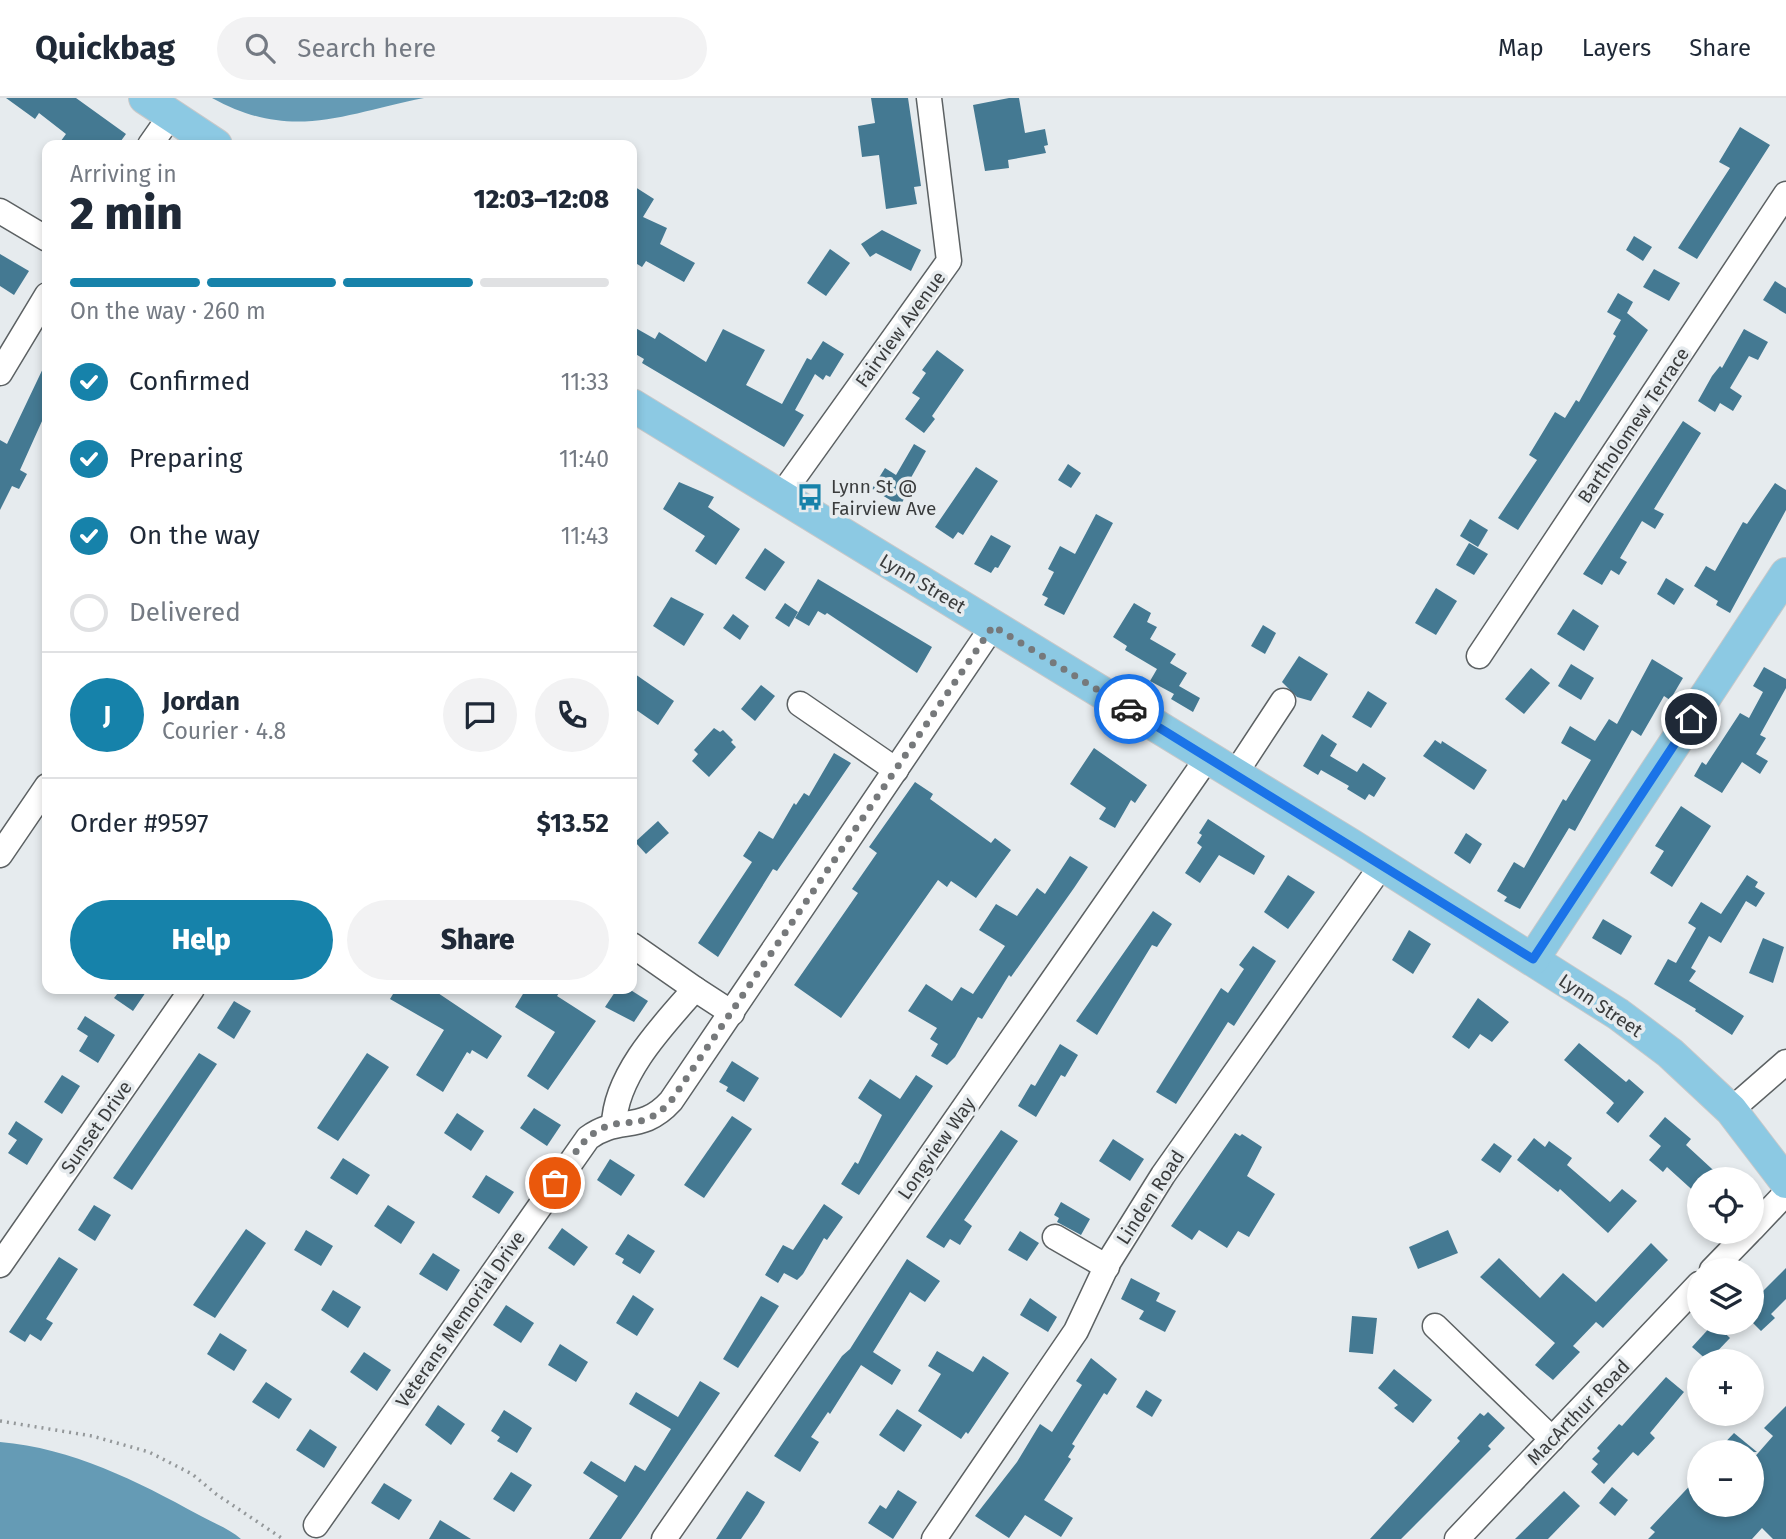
<!DOCTYPE html>
<meta charset="utf-8">
<style>
body{margin:0;font-family:"Fira Sans",sans-serif;background:#f2f2f3;color:#1f2937;height:100vh;display:flex;flex-direction:column;font-size:26px;white-space:nowrap}
*{box-sizing:border-box;margin:0}
p{font-size:23px;color:#747a83}
.icon{flex:none;width:38px;height:38px;fill:none;stroke:currentColor;stroke-width:2;stroke-linecap:round;stroke-linejoin:round}
.map{position:relative;flex:1;overflow:hidden}
.details{position:absolute;left:42px;top:42px;width:595px;height:854px;display:flex;flex-direction:column;background:#fff;border-radius:14px;box-shadow:0 4px 10px #0003}
.details>*{flex:none}
.controls{position:absolute;left:1687px;top:1069px;display:grid;gap:14px}
.controls a{display:grid;place-items:center;width:77px;height:77px;border-radius:50%;background:#fff;box-shadow:0 4px 10px #0003;font-size:35px}
.pin{position:absolute;display:grid;place-items:center;width:60px;height:60px;color:#fff;margin:-30px;border:4px solid #fff;border-radius:50%;box-shadow:0 2px 7px #0007}
.courier{position:absolute;display:grid;place-items:center;width:70px;height:70px;margin:-35px;border:5px solid #1a73e8;border-radius:50%;background:#fff;color:#222;box-shadow:0 2px 9px #0007}
.head em{font-style:normal;font-weight:800}
.head div{display:flex;flex-direction:column-reverse}
.head{display:flex;align-items:center;justify-content:space-between;height:119px;padding:0 28px}
h1{font-size:46px;font-weight:800;line-height:52px}
.bar{display:grid;grid-template-columns:repeat(4,1fr);gap:10px 7px;align-content:center;height:84px;padding:0 28px}
.bar i{height:9px;border-radius:5px;background:#e0e1e3}
.bar .selected{background:#1682aa}
.bar p{grid-column:span 4}
.line{display:flex;align-items:center;gap:18px;padding:0 28px;border-top:2px solid #e0e1e3}
.line div{flex:1}
.round{display:grid;place-items:center;flex:none;width:74px;height:74px;border-radius:37px;background:#f2f2f3}
ol{padding:0 28px;list-style:none}
li{display:flex;align-items:center;gap:21px;height:77px}
li p{margin-inline-start:auto}
li .icon{padding:7px;border-radius:50%;background:#1682aa;color:#fff;stroke-width:4}
li:last-child{color:#747a83}
li i{width:38px;height:38px;border:4px solid #e0e1e3;border-radius:50%}
.primary-button{display:flex;gap:14px;margin-top:auto;padding:14px 28px}
.primary-button a{flex:1;height:80px;border-radius:42px;background:#1682aa;color:#fff;font-size:28px;font-weight:800;line-height:80px;text-align:center}
.primary-button a+a{background:#f2f2f3;color:#1f2937}
header{display:flex;align-items:center;gap:42px;box-sizing:border-box;height:98px;padding:0 35px;background:#fff;border-bottom:2px solid #e0e1e3}
header strong{font-size:33px}
nav{display:flex;gap:38px;margin-inline-start:auto;font-size:24px}
.search{width:490px;height:63px;background:#f2f2f3;display:flex;align-items:center;gap:18px;box-sizing:border-box;padding:0 24px;border-radius:38px;color:#747a83;font-size:26px}
.map>svg:first-child{display:block}
</style>
<header>
<strong>Quickbag</strong>
<div class="search"><svg class="icon" aria-label="search" viewBox="0 0 24 24"><circle cx="10" cy="10" r="6"/><path d="M15 15l6 6"/></svg>Search here</div>
<nav><a>Map</a><a>Layers</a><a>Share</a></nav>
</header>
<div class="map">
<svg width="1786" height="1441" viewBox="0 0 1786 1441">
<rect width="100%" height="100%" fill="#e6ebee"/>
<g fill="#659bb5">
<path d="M212 0H424C343 16 292 44 212 0Z"/>
<path d="M0 1344C72 1350 137 1383 199 1417 213 1425 230 1431 241 1441H0Z"/>
</g>
<g fill="#447992">
<polygon points="6,0 76,0 126,36 118,47 58,47 66,36 39,15 35,21"/>
<polygon points="871,0 908,0 921,88 914,89 917,106 886,111 879,57 862,59 858,28 875,25"/>
<polygon points="1009,0 1019,0 1025,35 1045,31 1048,47 1044,48 1046,55 1008,62 1009,70 985,73 973,7"/>
<polygon points="1740,29 1770,47 1697,161 1678,150 1730,70 1719,64"/>
<polygon points="632,87 654,101 643,119 667,130 660,146 695,165 684,184 646,163 642,169 632,163"/>
<polygon points="882,132 921,152 911,173 876,155 870,159 861,146"/>
<polygon points="1634,138 1652,149 1643,163 1626,152"/>
<polygon points="830,151 850,165 826,198 807,185"/>
<polygon points="0,156 29,173 14,197 0,188"/>
<polygon points="1654,171 1680,185 1669,203 1643,189"/>
<polygon points="1775,183 1786,190 1786,216 1763,202"/>
<polygon points="1618,195 1633,204 1627,215 1648,232 1518,432 1498,420 1537,362 1529,357 1555,314 1565,320 1576,302 1579,304 1616,238 1613,236 1621,222 1607,214"/>
<polygon points="632,228 655,241 659,234 706,264 723,231 765,252 746,287 782,306 807,260 811,262 823,243 844,256 830,279 826,277 823,282 815,276 795,312 804,317 784,349 642,265 644,261 632,254"/>
<polygon points="1744,231 1768,244 1758,262 1749,258 1730,290 1742,298 1733,313 1720,305 1715,314 1698,303 1712,278 1720,268 1722,270"/>
<polygon points="937,252 964,272 932,318 935,321 924,335 905,321 920,300 912,295 926,275 922,272"/>
<polygon points="47,262 47,312 20,372 27,376 19,391 12,388 0,412 0,342 7,346"/>
<polygon points="1683,323 1701,335 1654,411 1664,416 1655,431 1642,423 1620,460 1627,464 1619,477 1611,472 1602,487 1583,476"/>
<polygon points="914,346 926,353 908,385 912,387 900,408 872,391 885,370 896,377"/>
<polygon points="1068,366 1081,375 1071,390 1058,382"/>
<polygon points="976,369 998,383 963,437 958,434 953,441 935,429"/>
<polygon points="679,384 714,399 708,409 740,431 716,467 695,453 705,438 663,411"/>
<polygon points="1775,385 1786,392 1786,412 1730,515 1716,507 1718,503 1694,488 1706,468 1715,473 1743,424 1747,426"/>
<polygon points="1096,416 1113,425 1064,517 1044,507 1048,500 1042,497 1054,474 1048,471 1060,448 1075,456"/>
<polygon points="1470,421 1488,432 1478,449 1460,438"/>
<polygon points="991,437 1011,448 998,470 995,469 991,475 974,466"/>
<polygon points="1469,445 1488,456 1474,477 1456,467"/>
<polygon points="765,450 785,464 765,493 745,480"/>
<polygon points="1666,480 1684,491 1674,507 1657,496"/>
<polygon points="818,481 932,549 917,575 827,515 825,517 818,513 809,528 795,520"/>
<polygon points="1436,490 1457,503 1436,537 1415,525"/>
<polygon points="671,499 704,516 684,548 653,528"/>
<polygon points="785,505 798,514 789,529 775,520"/>
<polygon points="1134,505 1151,515 1147,524 1157,529 1150,541 1176,556 1170,565 1187,575 1179,588 1200,600 1193,614 1171,601 1174,596 1150,583 1157,571 1125,552 1127,548 1113,539"/>
<polygon points="1573,511 1599,528 1584,553 1557,536"/>
<polygon points="733,516 749,528 740,542 723,530"/>
<polygon points="1263,527 1276,535 1265,556 1251,548"/>
<polygon points="1299,558 1328,576 1311,603 1297,599 1282,584"/>
<polygon points="1652,561 1683,580 1670,602 1664,598 1641,638 1632,632 1575,733 1569,730 1520,811 1504,803 1507,799 1497,793 1514,764 1524,770 1563,701 1566,703 1591,662 1561,645 1570,628 1595,643 1609,621 1617,626"/>
<polygon points="1571,566 1594,580 1581,602 1558,588"/>
<polygon points="1764,569 1786,581 1786,590 1760,637 1766,640 1756,656 1768,663 1760,676 1742,664 1722,695 1694,678 1702,664 1706,667 1740,615 1749,620 1763,594 1753,588"/>
<polygon points="1531,570 1550,585 1524,616 1505,601"/>
<polygon points="632,574 674,603 658,627 632,609"/>
<polygon points="761,587 775,598 755,623 741,611"/>
<polygon points="1368,593 1387,605 1371,630 1352,619"/>
<polygon points="714,630 720,634 723,632 733,642 731,644 736,649 709,679 692,663 698,656 694,652"/>
<polygon points="1322,636 1337,646 1330,658 1357,674 1363,665 1386,680 1374,699 1369,696 1365,702 1347,691 1349,688 1321,672 1318,677 1303,668"/>
<polygon points="1435,642 1441,646 1442,643 1487,672 1474,692 1423,658"/>
<polygon points="1094,650 1147,687 1135,705 1131,702 1115,730 1099,721 1106,710 1070,686"/>
<polygon points="834,655 851,665 777,773 773,771 718,859 698,845 752,764 743,758 759,733 773,741 794,705 796,707 804,695 809,698"/>
<polygon points="915,684 933,696 930,701 991,745 995,740 1011,752 976,800 951,783 947,789 938,782 841,920 794,887 858,795 852,791 877,755 869,749"/>
<polygon points="1681,708 1711,728 1672,789 1650,775 1664,753 1655,748"/>
<polygon points="1208,721 1265,758 1254,777 1219,757 1200,785 1185,775 1202,749 1197,745 1202,737 1199,735"/>
<polygon points="658,723 669,735 646,756 635,744"/>
<polygon points="1466,735 1482,746 1470,766 1454,755"/>
<polygon points="1070,758 1088,769 1074,790 1011,879 1009,877 982,921 978,919 955,959 947,967 931,958 938,946 930,941 937,930 908,913 926,886 952,903 961,889 973,896 1005,848 979,832 996,806 1017,818 1037,790 1045,796"/>
<polygon points="1288,777 1315,794 1288,831 1264,814"/>
<polygon points="1747,777 1758,784 1755,789 1765,795 1756,809 1746,803 1721,845 1709,838 1691,870 1696,873 1689,883 1744,918 1732,937 1695,913 1696,911 1654,886 1668,861 1676,865 1696,830 1688,825 1701,804 1721,816"/>
<polygon points="1153,813 1172,826 1157,849 1152,847 1097,937 1076,923"/>
<polygon points="1603,821 1632,838 1621,857 1592,840"/>
<polygon points="1409,832 1431,846 1413,876 1392,862"/>
<polygon points="1763,840 1784,849 1773,885 1749,875"/>
<polygon points="1253,848 1276,863 1234,928 1228,924 1176,1006 1156,994 1221,890 1228,895 1244,871 1239,867"/>
<polygon points="121,891 148,891 133,913 114,900"/>
<polygon points="396,891 432,891 502,938 487,961 472,952 470,956 467,954 443,994 416,977 444,932 390,901"/>
<polygon points="526,891 562,891 557,898 596,923 548,992 527,978 555,934 515,909"/>
<polygon points="617,891 629,891 648,903 634,924 605,909"/>
<polygon points="1478,900 1509,924 1492,944 1480,936 1469,951 1452,939"/>
<polygon points="234,903 251,913 234,941 217,930"/>
<polygon points="85,918 115,937 98,965 79,953 88,938 77,931"/>
<polygon points="1579,945 1626,984 1629,981 1644,994 1618,1025 1606,1015 1614,1005 1611,1002 1564,962"/>
<polygon points="1060,946 1078,957 1065,979 1061,977 1036,1019 1018,1008 1031,986 1035,988"/>
<polygon points="199,955 217,966 132,1092 113,1080"/>
<polygon points="367,955 389,969 338,1043 317,1030"/>
<polygon points="732,963 759,980 744,1004 726,993 728,989 719,984"/>
<polygon points="62,977 80,988 62,1016 44,1004"/>
<polygon points="916,977 933,988 859,1097 841,1086 855,1064 858,1066 882,1017 858,1000 870,981 900,1001"/>
<polygon points="534,1010 561,1027 547,1048 520,1030"/>
<polygon points="457,1015 484,1033 471,1053 444,1035"/>
<polygon points="732,1018 752,1031 704,1100 684,1087"/>
<polygon points="1665,1019 1691,1041 1686,1047 1724,1082 1699,1082 1699,1098 1667,1069 1663,1074 1649,1062 1661,1048 1649,1038"/>
<polygon points="16,1023 43,1041 27,1067 8,1055 17,1042 8,1036"/>
<polygon points="1001,1032 1018,1043 964,1122 972,1128 960,1147 950,1141 944,1150 926,1139"/>
<polygon points="1235,1035 1240,1038 1242,1036 1262,1049 1247,1078 1275,1096 1249,1139 1238,1133 1227,1150 1199,1132 1192,1142 1171,1128"/>
<polygon points="1534,1040 1545,1049 1549,1043 1572,1060 1567,1067 1610,1104 1622,1091 1637,1103 1608,1135 1560,1091 1558,1094 1517,1062"/>
<polygon points="1113,1041 1144,1061 1130,1083 1099,1063"/>
<polygon points="1494,1045 1512,1058 1500,1075 1481,1062"/>
<polygon points="343,1060 370,1077 357,1097 330,1080"/>
<polygon points="610,1061 635,1077 621,1098 597,1082"/>
<polygon points="486,1077 514,1094 499,1116 472,1099"/>
<polygon points="1061,1104 1090,1121 1081,1137 1057,1124 1059,1120 1054,1117"/>
<polygon points="824,1106 843,1119 827,1142 824,1140 803,1176 797,1182 784,1175 778,1185 765,1177 783,1147 793,1152"/>
<polygon points="94,1107 111,1117 95,1143 78,1132"/>
<polygon points="388,1107 415,1124 401,1146 374,1128"/>
<polygon points="562,1130 588,1149 574,1168 548,1150"/>
<polygon points="246,1131 266,1145 215,1220 193,1207"/>
<polygon points="306,1132 333,1148 321,1168 294,1152"/>
<polygon points="1448,1132 1458,1155 1418,1171 1409,1149"/>
<polygon points="1020,1133 1039,1145 1027,1163 1008,1152"/>
<polygon points="628,1136 655,1153 640,1176 622,1165 624,1161 615,1156"/>
<polygon points="1651,1145 1668,1162 1603,1230 1596,1224 1573,1248 1580,1254 1553,1282 1535,1267 1555,1245 1480,1179 1499,1160 1540,1200 1563,1175 1596,1204"/>
<polygon points="433,1155 460,1172 447,1193 419,1176"/>
<polygon points="59,1159 78,1171 46,1221 53,1225 41,1243 30,1236 25,1244 9,1234"/>
<polygon points="907,1161 940,1183 925,1204 910,1194 873,1254 901,1272 892,1287 861,1267 830,1316 828,1314 811,1339 819,1344 800,1374 774,1358 842,1258 850,1251"/>
<polygon points="1786,1170 1786,1201 1771,1216 1775,1220 1761,1233 1752,1224 1752,1210 1764,1197 1762,1194"/>
<polygon points="1131,1180 1160,1195 1156,1203 1176,1213 1165,1234 1139,1221 1144,1213 1121,1201"/>
<polygon points="333,1192 361,1209 348,1230 321,1212"/>
<polygon points="633,1197 654,1211 637,1238 616,1225"/>
<polygon points="761,1198 779,1208 738,1270 723,1261"/>
<polygon points="1030,1200 1057,1219 1048,1234 1020,1217"/>
<polygon points="506,1207 534,1225 521,1245 493,1227"/>
<polygon points="1352,1218 1377,1220 1373,1256 1349,1254"/>
<polygon points="1714,1225 1730,1240 1708,1263 1692,1249"/>
<polygon points="220,1235 247,1252 234,1273 207,1256"/>
<polygon points="560,1246 588,1264 576,1284 548,1267"/>
<polygon points="937,1253 973,1274 983,1258 1009,1275 968,1336 966,1334 961,1341 918,1313 941,1276 928,1268"/>
<polygon points="364,1254 391,1272 377,1293 350,1274"/>
<polygon points="1091,1260 1117,1281 1107,1297 1104,1295 1072,1346 1075,1348 1068,1359 1071,1361 1044,1402 1073,1420 1061,1439 1025,1417 1009,1440 975,1418 1017,1364 1040,1326 1052,1334 1082,1287 1076,1283"/>
<polygon points="1394,1271 1432,1302 1413,1325 1394,1310 1398,1307 1378,1290"/>
<polygon points="1666,1279 1684,1294 1650,1335 1655,1340 1638,1358 1633,1354 1604,1386 1591,1374 1598,1366 1592,1361 1600,1353 1597,1350 1619,1326 1622,1328"/>
<polygon points="700,1283 720,1295 637,1418 621,1441 589,1441 618,1398 583,1375 591,1363 625,1384 635,1367 645,1373 671,1331 629,1306 636,1294 678,1319"/>
<polygon points="266,1284 292,1301 279,1321 252,1304"/>
<polygon points="1146,1292 1162,1302 1152,1319 1136,1309"/>
<polygon points="438,1307 465,1326 451,1347 425,1327"/>
<polygon points="1786,1308 1786,1441 1773,1441 1762,1430 1752,1441 1648,1441 1655,1434 1650,1430 1699,1378 1699,1407 1752,1407 1752,1362 1773,1338 1764,1330"/>
<polygon points="897,1311 922,1327 904,1354 879,1337"/>
<polygon points="504,1312 532,1330 517,1355 497,1343 500,1339 491,1333"/>
<polygon points="1488,1314 1505,1330 1488,1348 1491,1351 1401,1441 1370,1441 1460,1343 1457,1340 1480,1315 1484,1318"/>
<polygon points="310,1331 337,1349 324,1370 296,1352"/>
<polygon points="1734,1335 1757,1354 1716,1354"/>
<polygon points="511,1374 532,1387 514,1414 493,1401"/>
<polygon points="384,1385 412,1402 399,1422 371,1405"/>
<polygon points="1612,1389 1628,1402 1615,1418 1599,1405"/>
<polygon points="898,1392 917,1404 893,1441 868,1425 880,1407 886,1411"/>
<polygon points="747,1393 765,1404 758,1416 741,1441 716,1441"/>
<polygon points="1564,1393 1580,1408 1548,1441 1515,1441"/>
<polygon points="440,1422 471,1441 429,1441"/>
</g>
<g fill="none" stroke-linecap="round" stroke-linejoin="round">
<defs>
<g id="minor">
<polyline points="150,47 171,17"/>
<polyline points="0,113 47,141"/>
<polyline points="0,275 47,197"/>
<polyline points="780,399 949,163 929,0"/>
<polyline points="1479,558 1786,96"/>
<polyline points="800,606 896,672"/>
<polyline points="1235,676 1283,603"/>
<polyline points="0,757 47,688"/>
<polyline points="632,847 695,891"/>
<polyline points="1731,1012 1786,964"/>
<path d="M614 1027C615 977 663 927 695 891L732 915"/>
<polyline points="1752,1131 1786,1095"/>
<polyline points="1055,1139 1107,1169"/>
<polyline points="0,1167 192,891"/>
<polyline points="1712,1172 1749,1134"/>
<polyline points="1435,1228 1552,1341"/>
<path d="M316 1427 588 1040C619 1017 641 1036 671 1003L993 528"/>
<polyline points="664,1441 1208,659"/>
<polyline points="934,1441 1076,1233 1108,1165 1163,1077 1382,767"/>
<polyline points="1457,1441 1699,1186"/>
</g>
<g id="major">
<polyline points="145,0 216,47"/>
<polyline points="632,307 1351,747 1618,916 1670,955 1731,1012 1786,1084"/>
<polyline points="1533,861 1786,476"/>
</g>
</defs>
<use href="#minor" stroke="#5c6163" stroke-width="27"/>
<use href="#major" stroke="#c8c8c9" stroke-width="34"/>
<polyline stroke="#94989a" stroke-width="3.5" stroke-dasharray="2 5" stroke-linecap="butt" points="0,1323 92,1338 149,1354 192,1376 216,1396 283,1441"/>
<use href="#minor" stroke="#fff" stroke-width="24"/>
<use href="#major" stroke="#8cc9e3" stroke-width="32"/>
</g>
<g fill="none" stroke-linecap="round" stroke-linejoin="round">
<path stroke="#76797b" stroke-width="7" stroke-dasharray="0 12.6" d="M555 1085C567 1068 579 1044 597 1033 626 1016 641 1036 671 1003L993 528 1129 611"/>
<polyline stroke="#1a73e8" stroke-width="9" points="1129,611 1533,861 1691,621"/>
</g>
<defs>
<symbol id="bus-bare" viewBox="-9 -9 18 18"><path d="M-5-6H5V4H4V6H2V4H-2V6H-4V4H-5ZM-3.5-4V0h7V-4ZM-3.5 1.2v1.5H-2V1.2ZM2 1.2v1.5H3.5V1.2Z" fill="#1682aa" stroke="#e6ebee" stroke-width="2.5" paint-order="stroke"/></symbol>
</defs>
<g fill-rule="evenodd">
<use href="#bus-bare" x="791" y="380" width="38" height="38"/>
</g>
<g text-anchor="middle" stroke-width="7" stroke-linejoin="round" paint-order="stroke">
<g font-size="19" fill="#3a3c3d" stroke="#e6ebee">
<text transform="translate(900 231) rotate(-54)" y="7">Fairview Avenue</text>
<text transform="translate(1633 327) rotate(-56)" y="7">Bartholomew Terrace</text>
<text transform="translate(923 485) rotate(31)" y="7">Lynn Street</text>
<text transform="translate(1601 907) rotate(34)" y="7">Lynn Street</text>
<text transform="translate(96 1029) rotate(-55)" y="7">Sunset Drive</text>
<text transform="translate(936 1050) rotate(-55)" y="7">Longview Way</text>
<text transform="translate(1150 1099) rotate(-57)" y="7">Linden Road</text>
<text transform="translate(460 1221) rotate(-55)" y="7">Veterans Memorial Drive</text>
<text transform="translate(1578 1314) rotate(-46)" y="7">MacArthur Road</text>
</g>
<g font-size="19" fill="#3a3c3d" stroke="#e6ebee" text-anchor="start">
<text x="831" y="395">Lynn St @<tspan x="831" dy="22">Fairview Ave</tspan></text>
</g>
</g>
</svg>
<div class="controls">
<a><svg class="icon" aria-label="locate" viewBox="0 0 24 24"><circle cx="12" cy="12" r="6"/><path d="M12 2v4M12 18v4M2 12h4M18 12h4"/></svg></a>
<a><svg class="icon" aria-label="layers" viewBox="0 0 24 24"><path d="M12 4l9 5-9 5-9-5zM3 14l9 5 9-5"/></svg></a>
<a>+</a>
<a>−</a>
</div>
<div class="pin" style="left:555px;top:1085px;background:#ea580c"><svg class="icon" aria-label="bag" viewBox="0 0 24 24"><path d="M5 8h14l-1 12H6zM9 8a3 3 0 0 1 6 0"/></svg></div>
<div class="pin" style="left:1691px;top:621px;background:#1f2937"><svg class="icon" aria-label="home" viewBox="0 0 24 24"><path d="M3 11l9-7 9 7M6 9v11h12V9"/></svg></div>
<div class="courier" style="left:1129px;top:611px"><svg class="icon" aria-label="car" viewBox="0 0 24 24"><path d="M5 17H2v-5l4-1 3-4h7l3 4 3 1v5h-3M9 17h6M6 11h13"/><circle cx="7" cy="17" r="2"/><circle cx="17" cy="17" r="2"/></svg></div>
<section class="details">
<div class="head"><div><h1>2 min</h1><p>Arriving in</p></div><em>12:03–12:08</em></div>
<div class="bar"><i class="selected"></i><i class="selected"></i><i class="selected"></i><i></i><p>On the way · 260 m</p></div>
<ol>
<li><svg class="icon" aria-label="check" viewBox="0 0 24 24"><path d="M5 12l5 5 9-10"/></svg>Confirmed<p>11:33</p></li>
<li><svg class="icon" aria-label="check" viewBox="0 0 24 24"><path d="M5 12l5 5 9-10"/></svg>Preparing<p>11:40</p></li>
<li><svg class="icon" aria-label="check" viewBox="0 0 24 24"><path d="M5 12l5 5 9-10"/></svg>On the way<p>11:43</p></li>
<li><i></i>Delivered</li>
</ol>
<div class="line" style="height:126px"><b class="round" style="background:#1682aa;color:#fff">J</b><div><b>Jordan</b><p>Courier · 4.8</p></div><a class="round"><svg class="icon" aria-label="chat" viewBox="0 0 24 24"><path d="M4 5h16v11H9l-5 4z"/></svg></a><a class="round"><svg class="icon" aria-label="phone" viewBox="0 0 24 24"><path d="M5 4h4l2 5-3 2q2 4 5 5l2-3 5 2v4C11 20 4 13 5 4z"/></svg></a></div>
<div class="line" style="height:91px"><div>Order #9597</div><b>$13.52</b></div>
<div class="primary-button"><a>Help</a><a>Share</a></div>
</section>
</div>
